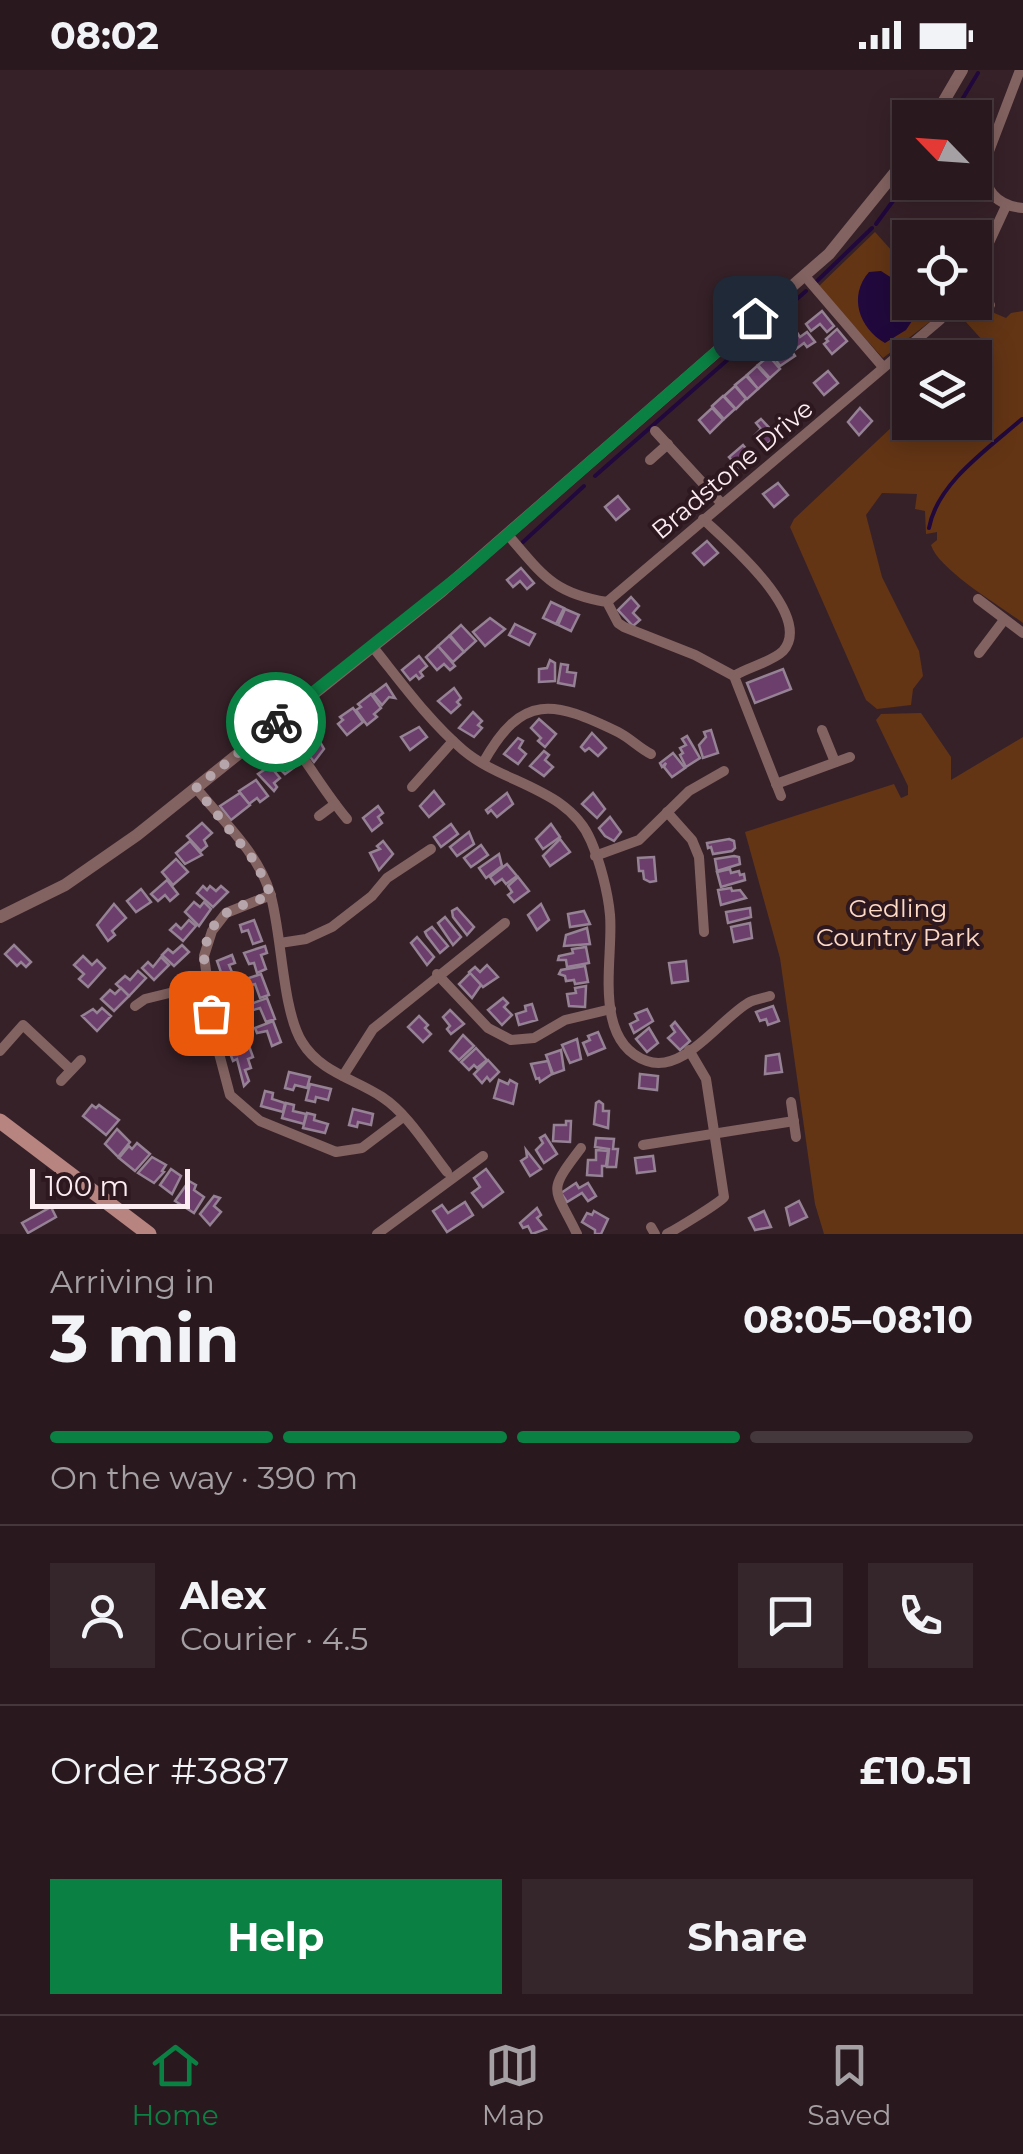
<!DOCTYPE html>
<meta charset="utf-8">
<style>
body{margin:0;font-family:Montserrat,sans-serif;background:#35262c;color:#f1f3f6;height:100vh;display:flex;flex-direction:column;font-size:38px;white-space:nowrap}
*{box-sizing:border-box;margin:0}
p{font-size:32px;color:#a5a0a4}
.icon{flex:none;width:55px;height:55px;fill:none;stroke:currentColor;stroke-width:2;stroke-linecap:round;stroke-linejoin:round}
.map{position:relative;height:1164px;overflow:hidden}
.panel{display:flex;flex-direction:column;background:#29191f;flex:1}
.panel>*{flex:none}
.needle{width:65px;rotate:295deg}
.buttons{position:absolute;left:892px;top:30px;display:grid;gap:20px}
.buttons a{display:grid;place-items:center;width:100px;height:100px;border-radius:0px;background:#29191f;box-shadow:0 5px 25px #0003,0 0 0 2px #45383d;font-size:50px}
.scale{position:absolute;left:30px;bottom:25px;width:160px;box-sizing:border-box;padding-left:10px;border:5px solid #fbecf1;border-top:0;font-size:28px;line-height:35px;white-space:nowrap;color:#fbecf1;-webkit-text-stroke:8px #2d1820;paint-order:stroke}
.pin{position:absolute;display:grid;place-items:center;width:85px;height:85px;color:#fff;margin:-42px;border-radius:20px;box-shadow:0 5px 15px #0006}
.courier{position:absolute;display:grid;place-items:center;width:100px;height:100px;margin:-50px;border:8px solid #0b8043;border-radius:50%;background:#fff;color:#222;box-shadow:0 2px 12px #0007}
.headline em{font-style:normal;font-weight:700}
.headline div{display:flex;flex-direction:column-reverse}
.headline{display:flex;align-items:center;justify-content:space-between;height:170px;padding:0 50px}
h1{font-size:65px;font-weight:700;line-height:75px}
.bar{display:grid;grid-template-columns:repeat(4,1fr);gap:15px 10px;align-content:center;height:120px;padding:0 50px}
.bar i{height:12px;border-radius:8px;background:#45383d}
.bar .selected{background:#0b8043}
.bar p{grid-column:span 4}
.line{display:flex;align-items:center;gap:25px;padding:0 50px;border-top:2px solid #45383d}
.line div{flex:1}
.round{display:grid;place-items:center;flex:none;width:105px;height:105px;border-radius:0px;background:#35262c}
.button{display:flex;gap:20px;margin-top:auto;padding:20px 50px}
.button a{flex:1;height:115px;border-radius:0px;background:#0b8043;color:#fff;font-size:40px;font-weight:700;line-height:115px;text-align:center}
.button a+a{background:#35262c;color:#f1f3f6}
.status{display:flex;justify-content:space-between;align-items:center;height:70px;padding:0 50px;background:#29191f;direction:ltr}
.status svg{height:28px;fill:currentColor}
.menu{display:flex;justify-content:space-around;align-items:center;height:140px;border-top:2px solid #45383d;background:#29191f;font-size:28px;color:#a5a0a4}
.menu a{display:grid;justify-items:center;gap:5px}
.menu .selected{color:#0b8043}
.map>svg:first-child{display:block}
</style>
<div class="status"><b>08:02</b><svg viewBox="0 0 49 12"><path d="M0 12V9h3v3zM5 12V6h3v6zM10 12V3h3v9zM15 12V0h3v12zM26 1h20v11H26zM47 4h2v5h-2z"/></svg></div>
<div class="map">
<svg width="1023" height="1164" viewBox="0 0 1023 1164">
<rect width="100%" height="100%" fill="#372129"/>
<g fill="#633515">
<polygon points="875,162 910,201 910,232 938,233 945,240 883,288 818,217"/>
<path d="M949 233H971L1006 248 1011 243 1023 241V553C999 535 939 500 931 475L937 470V462L926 464 925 441 915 439 917 424 882 423 866 445 882 507 919 581 923 606 913 619 911 635 877 639 866 630 790 457 794 449 910 340V352H975V288L966 287 983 271Z"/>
<polygon points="921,643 951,687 951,710 1023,667 1023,1164 824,1164 815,1134 780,888 745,762 894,714 901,728 908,725 908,716 876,650 881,644"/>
</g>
<path fill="#21093d" d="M881 201 906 217 910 232 916 233 918 242 906 260 885 273C859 258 848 226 869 202Z"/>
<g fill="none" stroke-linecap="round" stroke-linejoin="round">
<g stroke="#21093d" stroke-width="4">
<polyline points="951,48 978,3"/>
<polyline points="876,154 910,108"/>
<polyline points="817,211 872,158"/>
<polyline points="595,406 806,221"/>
<path d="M929 458C937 413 989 378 1022 349"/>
<polyline points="523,472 584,416"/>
</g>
</g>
<g fill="#6c3e6c" stroke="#958294" stroke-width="2.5">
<polygon points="822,241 834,256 827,262 820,254 811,261 806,254"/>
<polygon points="837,259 847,271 832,284 824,274 828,271 826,269"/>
<polygon points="796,261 800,267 807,262 815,272 807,277 804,273 792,282 782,268"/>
<polygon points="787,274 795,286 780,296 771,283"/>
<polygon points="769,286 780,299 770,308 758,295"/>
<polygon points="757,296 769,309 758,319 747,305"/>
<polygon points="828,301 838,313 824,325 814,313"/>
<polygon points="746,306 758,319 747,329 735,315"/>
<polygon points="735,316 746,329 736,339 724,326"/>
<polygon points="723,326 735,339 724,349 712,336"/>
<polygon points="712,338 723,350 710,363 699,350"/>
<polygon points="860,338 872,351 859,365 848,352"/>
<polygon points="761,349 777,366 765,376 755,365 761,359 756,353"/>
<polygon points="743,375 753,387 739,398 729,387"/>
<polygon points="778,413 788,425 774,437 763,424"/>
<polygon points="618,426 629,439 616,450 605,437"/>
<polygon points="707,471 718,483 704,495 693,483"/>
<polygon points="521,498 534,513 527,519 520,511 513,517 507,510"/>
<polygon points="631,527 639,536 633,543 640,550 633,556 618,540"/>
<polygon points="551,532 564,538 556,554 543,548"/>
<polygon points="565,539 579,545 571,561 558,555"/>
<polygon points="490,548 505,559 485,576 473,562"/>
<polygon points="515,554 535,564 529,575 509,565"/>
<polygon points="461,555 476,571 464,582 450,565"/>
<polygon points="449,566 464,582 453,592 438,576"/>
<polygon points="438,576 455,596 450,600 444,594 437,600 426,587"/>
<polygon points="419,586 427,596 420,602 423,606 419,609 416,605 410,610 402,600"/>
<polygon points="550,590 555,593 555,611 539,612 539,599 547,598"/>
<polygon points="561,594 568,595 567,602 576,603 574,616 558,613"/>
<polygon points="783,599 791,619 755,633 747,613"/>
<polygon points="386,614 395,628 389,627 382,635 373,624"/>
<polygon points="454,618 461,628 457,632 460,635 451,643 438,631"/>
<polygon points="371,624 381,638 374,644 377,647 367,655 356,640 361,637 358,634"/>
<polygon points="353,638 363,652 347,665 338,654 343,650 340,647"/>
<polygon points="473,642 482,651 478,655 482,658 474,667 459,658"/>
<polygon points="539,649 556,664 545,677 538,671 541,668 531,658"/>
<polygon points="419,657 427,667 410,680 401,667"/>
<polygon points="711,660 718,683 703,688 699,675 706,667 704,662"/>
<polygon points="315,663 324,679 314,692 300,673"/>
<polygon points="592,663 606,678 598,686 589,678 585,681 581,677"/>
<polygon points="687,666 700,688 686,697 680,685 683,683 680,678 686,675 682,669"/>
<polygon points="518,668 523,671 519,678 526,684 518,694 504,684"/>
<polygon points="544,681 549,685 545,690 553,697 544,706 530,696"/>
<polygon points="285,682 296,696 285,704 273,692"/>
<polygon points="673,683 685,698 672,707 664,697 666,693 662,697 660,693"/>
<polygon points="270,696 280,708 274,713 277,717 274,721 258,704"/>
<polygon points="256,710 268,726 260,732 257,728 249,734 239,721"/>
<polygon points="434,721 444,734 429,747 420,736"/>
<polygon points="240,723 250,735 231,750 220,736"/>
<polygon points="507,723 513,734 497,747 491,740 488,743 486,740"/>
<polygon points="593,723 605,739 597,748 582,734"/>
<polygon points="378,736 383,743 378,747 382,753 372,761 363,748"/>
<polygon points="610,747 621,762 614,771 605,766 599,758"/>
<polygon points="202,753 212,763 204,770 207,776 201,781 187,766"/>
<polygon points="451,754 458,764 441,777 434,767"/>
<polygon points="551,754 560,767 543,779 536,769"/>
<polygon points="469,762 474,774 457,786 450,777"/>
<polygon points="560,769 570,782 550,796 543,786"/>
<polygon points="729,769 734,771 735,778 732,781 713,784 711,777 708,778 707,773"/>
<polygon points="190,771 202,785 185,794 176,783"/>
<polygon points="383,771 393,784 379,800 370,783 380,779 377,776"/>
<polygon points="481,775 488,785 471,797 464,788"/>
<polygon points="499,784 502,796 486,808 479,798"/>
<polygon points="734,786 739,787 740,794 717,801 715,789"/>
<polygon points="654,787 656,811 650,812 644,809 643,801 639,801 638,788"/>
<polygon points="176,789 188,802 173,815 162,802"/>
<polygon points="507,794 517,806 506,814 502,809 495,814 490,807"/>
<polygon points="730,799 731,803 739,801 740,805 744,804 745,810 721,817 717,802"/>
<polygon points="518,807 529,821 514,832 508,825 512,822 508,816"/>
<polygon points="167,810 178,824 170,831 165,825 158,831 151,824"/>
<polygon points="203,816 207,820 210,816 216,821 221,816 228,822 213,837 197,823"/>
<polygon points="731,818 732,821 740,820 746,828 721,835 718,820"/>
<polygon points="141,819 151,832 136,842 127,831"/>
<polygon points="194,832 200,837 204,832 211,839 199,856 185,842"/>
<polygon points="114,834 126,848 112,861 115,865 108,871 97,855"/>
<polygon points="541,834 549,850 537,860 528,845"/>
<polygon points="457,838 474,857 467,865 453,847 452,841"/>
<polygon points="750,838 751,847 728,853 726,842"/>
<polygon points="584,841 590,854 570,857 568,844"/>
<polygon points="445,847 461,867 453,875 438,853"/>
<polygon points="189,850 196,856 183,871 170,860 176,854 181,859"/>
<polygon points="254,850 262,871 253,874 248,860 242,862 240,855"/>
<polygon points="750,853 752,868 734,872 731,857"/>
<polygon points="432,857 448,876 440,883 427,866 425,862"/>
<polygon points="587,858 590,874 564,876 566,865"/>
<polygon points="417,867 434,887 427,895 411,873"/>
<polygon points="14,875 31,892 26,897 21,892 17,896 5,884"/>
<polygon points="182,875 189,882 174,896 162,885 168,879 173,883"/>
<polygon points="265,876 267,883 261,885 266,899 257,903 254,893 249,894 244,883"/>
<polygon points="586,877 589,893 567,897 566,890 558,890 559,886 573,883 572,879"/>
<polygon points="232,885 235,893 229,895 234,907 224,911 217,891"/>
<polygon points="83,886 92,895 97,890 105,898 88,917 79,909 84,904 74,895"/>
<polygon points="161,887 169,895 154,910 142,898 148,892 153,897"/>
<polygon points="686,891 688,911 672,913 669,893"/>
<polygon points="487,895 498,907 483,917 469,902 475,897 480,902"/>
<polygon points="585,896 588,912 575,914 574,910 566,911 565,906 559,904 561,900"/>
<polygon points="138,901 146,908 129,926 116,914 125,906 130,910"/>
<polygon points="470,903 481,915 472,928 459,914"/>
<polygon points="261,904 269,925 260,928 255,914 249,916 246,909"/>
<polygon points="235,907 237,915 232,917 236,930 227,933 219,913"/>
<polygon points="586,916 585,937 569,936 567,924 576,923 575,918"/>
<polygon points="121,918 129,926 114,941 101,929 110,920 115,924"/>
<polygon points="267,928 275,949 266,952 260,938 250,941 248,935"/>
<polygon points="503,928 508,933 504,937 512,945 502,955 488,940"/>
<polygon points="239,930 242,938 236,940 241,952 231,956 224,936"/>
<polygon points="532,934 537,950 519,955 516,944 526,941 525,936"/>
<polygon points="773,936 779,951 768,955 766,949 760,951 756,942"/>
<polygon points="102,938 111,946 97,961 82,946 93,939 97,943"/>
<polygon points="647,939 653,951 634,963 630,954 638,950 635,944"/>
<polygon points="450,940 464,954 451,964 447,959 450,956 443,947"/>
<polygon points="419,946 428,955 425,958 431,964 423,972 408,957"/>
<polygon points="273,951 281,972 272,976 267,961 257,963 255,958"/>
<polygon points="248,952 249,965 242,967 245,976 235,979 231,968 228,968 228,959"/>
<polygon points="675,952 690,971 680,980 668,968 675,962 671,956"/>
<polygon points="649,958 658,973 647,982 636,969"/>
<polygon points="598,962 605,978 588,985 583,973 590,970 588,966"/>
<polygon points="463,965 474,976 459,990 450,981"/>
<polygon points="577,969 581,989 570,993 562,975"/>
<polygon points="249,976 253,987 248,989 251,998 245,1000 249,1011 244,1016 237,989 233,991 230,983"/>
<polygon points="476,978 487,990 477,998 474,995 469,1000 461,992"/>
<polygon points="561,980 564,1000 553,1004 546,985"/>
<polygon points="779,984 782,1002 765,1004 766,986"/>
<polygon points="488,990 499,1002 490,1011 487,1007 482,1013 474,1004"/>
<polygon points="548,991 552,1004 540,1012 539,1008 536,1009 531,994"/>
<polygon points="289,1002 310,1007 307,1018 295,1015 293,1020 285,1018"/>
<polygon points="640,1004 658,1006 657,1020 639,1018"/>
<polygon points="499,1010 508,1014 510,1010 517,1014 513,1034 494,1028"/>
<polygon points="310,1014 331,1019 328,1030 316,1027 315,1032 306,1030"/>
<polygon points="265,1021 273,1023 272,1029 285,1033 283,1042 261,1036"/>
<polygon points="599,1031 603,1034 603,1041 609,1041 608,1058 594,1054 596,1033"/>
<polygon points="286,1033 294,1035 293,1041 306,1044 304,1054 282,1048"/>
<polygon points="92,1035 96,1038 99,1035 119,1050 106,1065 83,1046"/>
<polygon points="353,1039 373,1044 371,1055 358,1052 357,1057 349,1055"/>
<polygon points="307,1043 315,1045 314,1050 328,1054 325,1063 303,1058"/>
<polygon points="566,1051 571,1051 570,1072 553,1071 554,1055 566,1055"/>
<polygon points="117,1059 130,1072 118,1087 105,1074"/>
<polygon points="545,1065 557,1084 544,1093 536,1080 543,1073 540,1068"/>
<polygon points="596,1068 614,1069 613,1079 618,1079 616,1097 607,1097 609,1079 595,1077"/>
<polygon points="137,1073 150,1084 135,1101 119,1088 129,1076 132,1079"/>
<polygon points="526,1080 541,1099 530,1106 521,1091 527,1087"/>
<polygon points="596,1080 608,1081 606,1096 602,1096 602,1106 587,1105 588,1090 596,1090"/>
<polygon points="653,1086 655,1101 637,1103 635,1088"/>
<polygon points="152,1087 166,1095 162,1101 164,1102 154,1113 138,1103"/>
<polygon points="171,1099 181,1106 172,1124 160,1115"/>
<polygon points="486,1099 503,1122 483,1137 472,1123 480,1117 474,1108"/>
<polygon points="189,1111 196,1115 194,1120 204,1127 194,1143 175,1131"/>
<polygon points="576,1113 579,1118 588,1113 596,1126 588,1131 582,1123 567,1132 561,1123"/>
<polygon points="214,1126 220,1128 214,1136 221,1142 210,1155 200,1144"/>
<polygon points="799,1131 807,1147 790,1155 786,1138"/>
<polygon points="465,1132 473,1145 447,1162 433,1141 442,1135 448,1143"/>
<polygon points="51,1137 56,1147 28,1163 22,1153"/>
<polygon points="537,1138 541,1145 537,1148 546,1159 532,1164 528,1156 523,1158 520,1153"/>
<polygon points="594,1141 608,1149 601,1164 595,1164 595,1160 582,1152 587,1143 592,1145"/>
<polygon points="764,1141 771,1157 755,1160 749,1148"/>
</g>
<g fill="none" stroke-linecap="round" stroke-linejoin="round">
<g stroke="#836361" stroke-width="10">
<path d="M1020 0 983 97C985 122 998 136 1023 138"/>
<polyline points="975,203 1006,136"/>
<polyline points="804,205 883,297"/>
<polyline points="975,227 990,235"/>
<polyline points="655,361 722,434"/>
<polyline points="650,390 668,374"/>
<path d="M703 449C726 471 815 545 783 581 772 592 748 597 734 606"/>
<path d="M508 465C542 504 552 523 607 532L618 553 624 557 695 585 734 606 781 726"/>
<polyline points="978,529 1023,563"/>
<polyline points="607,532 940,250"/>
<path d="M372 576C401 612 428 650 463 680 503 714 569 718 591 771 600 792 608 822 610 845 614 887 591 971 647 991 684 1004 719 950 748 933 754 929 764 928 770 926"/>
<polyline points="979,583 1004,550"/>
<path d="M276 653C303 683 321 718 347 749"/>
<polyline points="822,660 835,692"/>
<path d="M483 693C522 622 554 631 618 662 630 668 639 678 651 684"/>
<polyline points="776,714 850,687"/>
<polyline points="412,717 453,671"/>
<path d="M196 718C222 750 258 783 270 823 282 863 282 940 302 972 320 1002 355 1009 382 1027 408 1044 428 1078 447 1102"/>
<polyline points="667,742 692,770 699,787 704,862"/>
<polyline points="319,746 335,734"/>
<polyline points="595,786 639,770 689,721 724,701"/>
<polyline points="271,825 226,843 212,861 204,886 216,972 230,1025 260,1051 336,1082 362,1078 403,1047"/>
<polyline points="280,873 306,869 332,857 372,826 387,808 431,779"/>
<polyline points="437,904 488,958 511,970 534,968 565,950 611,939"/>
<polyline points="135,936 145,929 206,914"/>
<polyline points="0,981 23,955 71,1000"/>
<polyline points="343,1006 373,959 505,853"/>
<polyline points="61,1011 81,990"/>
<polyline points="791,1032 796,1067"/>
<polyline points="643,1075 794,1051"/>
<polyline points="651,1157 655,1164"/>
<polyline points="377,1164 483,1086"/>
<path d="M577 1164C554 1116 546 1124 581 1078"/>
<path d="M667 1164C678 1158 718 1134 724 1127L706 1009 689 980"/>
</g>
<g stroke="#836361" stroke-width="12">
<polyline points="934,48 962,0"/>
<polyline points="0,847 65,815 137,765 442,521 829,184 910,84"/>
</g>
<polyline stroke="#b78480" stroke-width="15" points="0,1051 149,1164"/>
</g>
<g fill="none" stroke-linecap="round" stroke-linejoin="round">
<path stroke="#b6a5ab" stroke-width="10" stroke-dasharray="0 18" d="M211 943C205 911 194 868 225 844 239 834 256 832 271 825L256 793 196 718 276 652"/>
<polyline stroke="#0b8043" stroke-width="12" points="276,652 467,500 755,248"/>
</g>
<g text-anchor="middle" stroke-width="8" stroke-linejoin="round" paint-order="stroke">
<g font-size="25" fill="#fbecf1" stroke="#2d1820">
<text transform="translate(732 399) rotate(-40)" y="9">Bradstone Drive</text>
</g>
<g font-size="25" fill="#fedac5" stroke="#2d1820">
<text x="898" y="847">Gedling<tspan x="898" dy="29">Country Park</tspan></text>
</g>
</g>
</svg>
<div class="buttons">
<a><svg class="needle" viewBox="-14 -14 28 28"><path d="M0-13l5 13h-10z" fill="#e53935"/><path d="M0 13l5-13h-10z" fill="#a5a0a4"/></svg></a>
<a><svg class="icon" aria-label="locate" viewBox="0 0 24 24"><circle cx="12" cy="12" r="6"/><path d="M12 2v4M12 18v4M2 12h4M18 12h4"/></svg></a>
<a><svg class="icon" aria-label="layers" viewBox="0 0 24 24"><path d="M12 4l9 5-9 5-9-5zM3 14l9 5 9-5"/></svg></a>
</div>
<div class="scale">100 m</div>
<div class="pin" style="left:211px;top:943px;background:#ea580c"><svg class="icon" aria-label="bag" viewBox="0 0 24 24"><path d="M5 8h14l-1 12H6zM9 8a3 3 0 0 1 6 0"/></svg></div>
<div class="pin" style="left:755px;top:248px;background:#1f2937"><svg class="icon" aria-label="home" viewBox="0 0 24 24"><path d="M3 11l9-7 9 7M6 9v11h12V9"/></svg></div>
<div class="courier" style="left:276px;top:652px"><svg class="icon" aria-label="bike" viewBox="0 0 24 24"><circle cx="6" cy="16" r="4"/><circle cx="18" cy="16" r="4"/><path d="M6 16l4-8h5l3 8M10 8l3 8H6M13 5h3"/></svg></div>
</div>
<section class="panel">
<div class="headline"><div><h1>3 min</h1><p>Arriving in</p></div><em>08:05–08:10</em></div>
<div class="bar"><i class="selected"></i><i class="selected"></i><i class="selected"></i><i></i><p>On the way · 390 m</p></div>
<div class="line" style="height:180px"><a class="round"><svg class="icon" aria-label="person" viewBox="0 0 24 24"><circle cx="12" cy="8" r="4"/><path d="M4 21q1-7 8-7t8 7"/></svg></a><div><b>Alex</b><p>Courier · 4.5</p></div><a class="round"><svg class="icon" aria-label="chat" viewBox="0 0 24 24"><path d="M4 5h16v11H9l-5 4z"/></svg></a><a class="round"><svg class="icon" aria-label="phone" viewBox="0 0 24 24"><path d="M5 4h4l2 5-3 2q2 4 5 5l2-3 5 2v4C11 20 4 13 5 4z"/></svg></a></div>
<div class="line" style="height:130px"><div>Order #3887</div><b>£10.51</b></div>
<div class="button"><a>Help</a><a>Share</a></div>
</section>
<nav class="menu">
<a class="selected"><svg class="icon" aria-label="home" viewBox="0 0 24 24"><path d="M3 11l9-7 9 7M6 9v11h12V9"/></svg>Home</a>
<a><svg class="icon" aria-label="map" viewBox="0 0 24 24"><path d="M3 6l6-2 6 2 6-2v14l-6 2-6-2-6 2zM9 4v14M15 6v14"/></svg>Map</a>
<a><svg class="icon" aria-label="saved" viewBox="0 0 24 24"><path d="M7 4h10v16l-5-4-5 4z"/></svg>Saved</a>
</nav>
